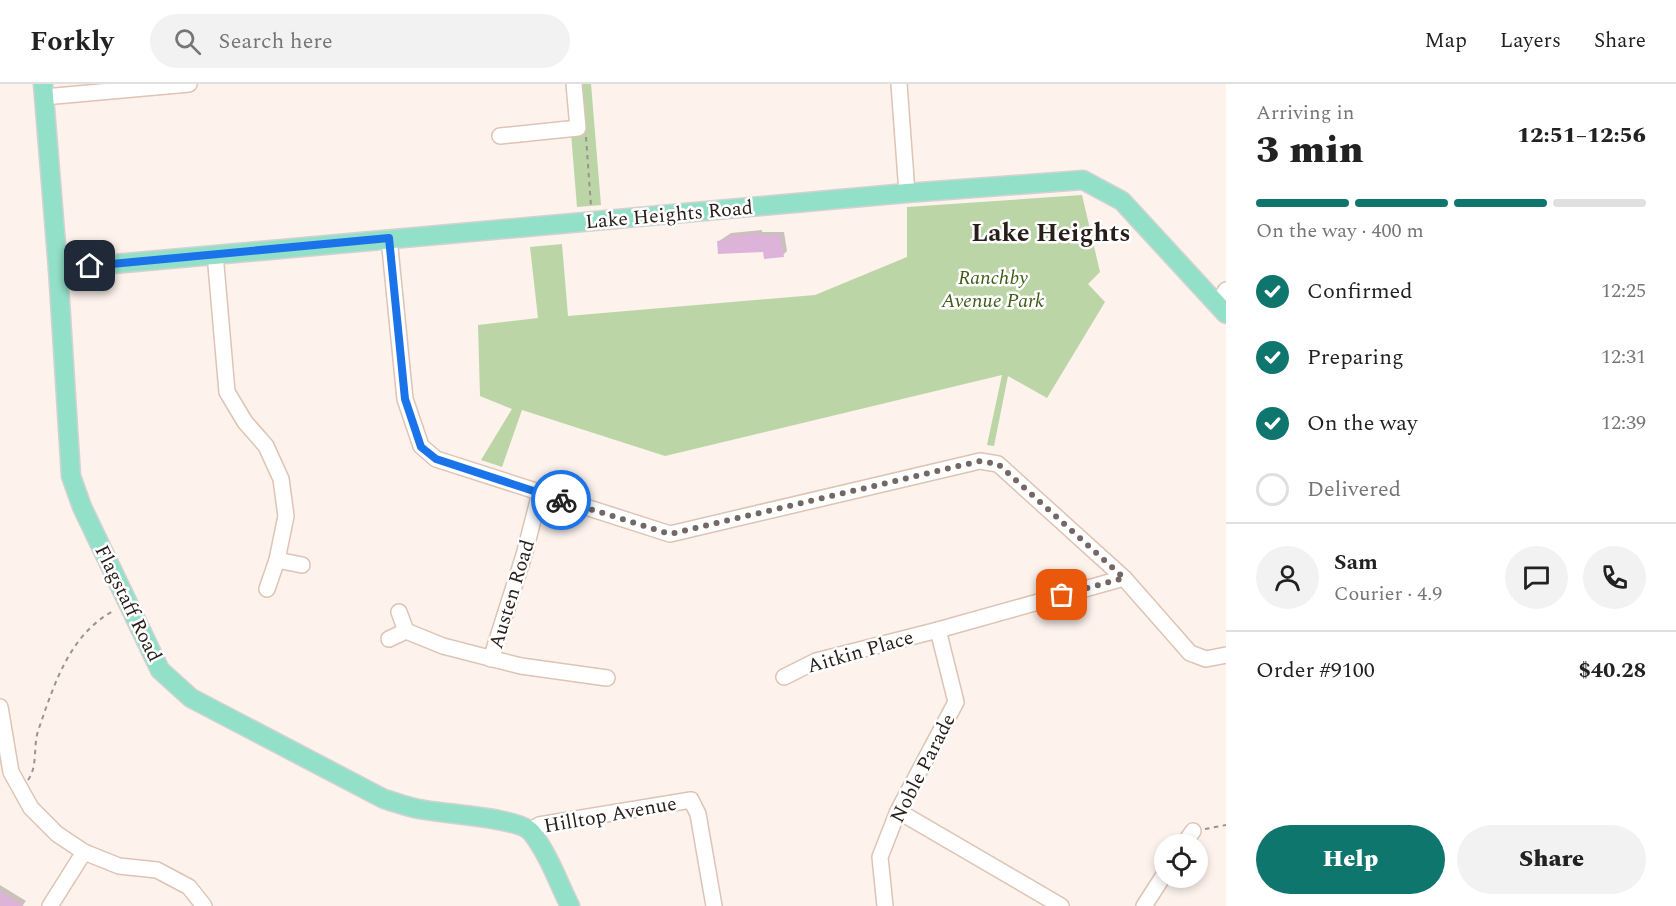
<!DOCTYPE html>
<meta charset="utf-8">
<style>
body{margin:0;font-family:Spectral,serif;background:#f2f2f2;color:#222;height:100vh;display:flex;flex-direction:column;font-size:22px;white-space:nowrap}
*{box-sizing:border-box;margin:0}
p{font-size:20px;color:#767676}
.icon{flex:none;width:33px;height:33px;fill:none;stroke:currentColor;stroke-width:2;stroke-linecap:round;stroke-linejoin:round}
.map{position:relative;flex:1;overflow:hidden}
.details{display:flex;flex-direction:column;background:#fff;width:450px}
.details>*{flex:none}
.controls{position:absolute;left:1154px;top:750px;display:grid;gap:12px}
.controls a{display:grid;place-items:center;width:54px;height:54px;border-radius:50%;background:#fff;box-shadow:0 3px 9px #0003;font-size:30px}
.pin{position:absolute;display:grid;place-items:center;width:51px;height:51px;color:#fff;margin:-26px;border-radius:12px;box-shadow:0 3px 9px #0006}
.courier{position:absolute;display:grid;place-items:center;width:60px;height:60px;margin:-30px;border:4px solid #1a73e8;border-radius:50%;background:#fff;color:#222;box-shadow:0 2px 8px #0007}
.overview em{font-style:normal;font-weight:800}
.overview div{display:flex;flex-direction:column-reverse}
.overview{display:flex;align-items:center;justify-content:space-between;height:102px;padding:0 30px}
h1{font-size:39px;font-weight:800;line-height:45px}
.bar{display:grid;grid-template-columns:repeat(4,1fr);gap:9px 6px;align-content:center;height:72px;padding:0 30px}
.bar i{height:8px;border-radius:4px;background:#e0e0e0}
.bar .selected{background:#0f766e}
.bar p{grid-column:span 4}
.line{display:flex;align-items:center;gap:15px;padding:0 30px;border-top:2px solid #e0e0e0}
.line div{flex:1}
.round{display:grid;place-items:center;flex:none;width:63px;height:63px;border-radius:32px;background:#f2f2f2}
ol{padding:0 30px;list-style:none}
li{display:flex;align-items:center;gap:18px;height:66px}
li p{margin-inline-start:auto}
li .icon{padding:6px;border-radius:50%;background:#0f766e;color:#fff;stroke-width:4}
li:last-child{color:#767676}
li i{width:33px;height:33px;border:3px solid #e0e0e0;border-radius:50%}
.action{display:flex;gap:12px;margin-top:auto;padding:12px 30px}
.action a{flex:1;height:69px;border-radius:36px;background:#0f766e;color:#fff;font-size:24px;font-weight:800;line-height:69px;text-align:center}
.action a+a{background:#f2f2f2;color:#222}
header{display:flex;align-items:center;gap:36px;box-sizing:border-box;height:84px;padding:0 30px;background:#fff;border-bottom:2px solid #e0e0e0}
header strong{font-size:28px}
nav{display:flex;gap:33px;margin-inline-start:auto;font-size:21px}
.search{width:420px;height:54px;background:#f2f2f2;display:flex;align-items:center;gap:15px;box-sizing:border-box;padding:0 21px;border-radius:33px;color:#767676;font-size:22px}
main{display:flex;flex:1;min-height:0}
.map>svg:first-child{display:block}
</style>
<header>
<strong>Forkly</strong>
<div class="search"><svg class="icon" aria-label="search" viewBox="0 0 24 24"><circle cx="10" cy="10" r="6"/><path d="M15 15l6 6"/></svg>Search here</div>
<nav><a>Map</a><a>Layers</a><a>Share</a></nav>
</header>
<main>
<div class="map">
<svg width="1226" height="822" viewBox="0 0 1226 822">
<rect width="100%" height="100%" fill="#fdf2ec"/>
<g fill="#bcd5a6">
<polygon points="567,0 591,0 601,121 577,123"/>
<polygon points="1082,111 1100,188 1088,200 1105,218 1047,314 1008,292 994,362 987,361 1002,291 665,372 522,326 502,383 481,376 512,325 480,312 478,241 538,234 530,163 562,160 568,232 815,211 907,173 907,123"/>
</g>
<g fill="#0003">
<polygon points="762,146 762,148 784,148 787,167 783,171 719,157 731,149"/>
<polygon points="0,801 26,817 22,822 0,822"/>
</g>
<g fill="#deb3da">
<polygon points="759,149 759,151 780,152 784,173 764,175 763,168 718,170 717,157 726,156 725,153"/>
<polygon points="0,807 24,822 0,822"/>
</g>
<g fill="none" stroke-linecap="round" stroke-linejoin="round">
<defs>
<g id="minor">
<polyline points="899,0 907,109"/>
<polyline points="44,13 189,0"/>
<polyline points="500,52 578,44 574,0"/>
<polyline points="389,154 405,315 421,362 436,375 670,450 980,377 998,380 1124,494 1190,569 1206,575 1226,571"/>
<polyline points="215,170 227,308 245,338 266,362 281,395 286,432 277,476 267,505"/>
<polyline points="1217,221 1226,206"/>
<polyline points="277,476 302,481"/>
<polyline points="399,528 406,547 443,562 521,582 607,594"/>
<polyline points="389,555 406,547"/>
<polyline points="491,575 524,471 540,409"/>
<polyline points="784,593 816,577 938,546 1124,494"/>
<polyline points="0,623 11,688 31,724 57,750 84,768 119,782 157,786 189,803 204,822"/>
<polyline points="898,727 1061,822"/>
<polyline points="530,746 539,741 691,716 698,730 714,822"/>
<polyline points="1184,760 1193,747"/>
<polyline points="50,822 84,768"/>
<polyline points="885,822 880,773 898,727 956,618 938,546"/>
<polyline points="1144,822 1164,791"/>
</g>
<g id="major">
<path d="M43 0 58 185 71 392 82 423 160 586 191 614 384 715C395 718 407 723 419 725 443 730 518 733 531 748 548 769 558 798 570 822"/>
<polyline points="58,185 907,109 1083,96 1122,117 1226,230"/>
</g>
</defs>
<use href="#minor" stroke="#dec4b4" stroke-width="18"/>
<use href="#major" stroke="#d4d2d1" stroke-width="21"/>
<g stroke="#9d928d" stroke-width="2" stroke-dasharray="4.5 4.5" stroke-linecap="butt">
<polyline points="586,53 591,122"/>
<path d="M28 696C38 682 33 663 38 647 54 601 69 550 115 526"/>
<polyline points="1205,745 1226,741"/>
</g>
<use href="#minor" stroke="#fff" stroke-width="15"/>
<use href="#major" stroke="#93e0c9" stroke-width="18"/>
</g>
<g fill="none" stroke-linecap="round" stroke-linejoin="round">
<polyline stroke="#736863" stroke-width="6" stroke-dasharray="0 10.8" points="561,416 670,450 980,377 998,380 1124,494 1062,511"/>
<polyline stroke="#1a73e8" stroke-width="8" points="90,182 389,154 405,315 421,363 436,375 561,416"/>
</g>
<g text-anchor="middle" stroke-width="5" stroke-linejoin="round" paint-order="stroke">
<g font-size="20" fill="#281e19" stroke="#fff">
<text transform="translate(669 130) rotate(-5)" y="7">Lake Heights Road</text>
<text transform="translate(511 510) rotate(-73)" y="7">Austen Road</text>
<text transform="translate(129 519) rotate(64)" y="7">Flagstaff Road</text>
<text transform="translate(860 567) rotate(-16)" y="7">Aitkin Place</text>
<text transform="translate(922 684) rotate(-63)" y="7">Noble Parade</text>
<text transform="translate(610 730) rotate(-10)" y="7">Hilltop Avenue</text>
</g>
<g font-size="20" font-style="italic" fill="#3e5c17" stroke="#fff">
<text x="993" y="200">Ranchby<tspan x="993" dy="23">Avenue Park</tspan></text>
</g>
<g font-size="26" font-weight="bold" fill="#281e19" stroke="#fff">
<text x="1051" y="157">Lake Heights</text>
</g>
</g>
</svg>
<div class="controls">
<a><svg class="icon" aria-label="locate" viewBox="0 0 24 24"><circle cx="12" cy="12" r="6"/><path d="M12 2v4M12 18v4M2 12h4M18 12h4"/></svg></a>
</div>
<div class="pin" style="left:1062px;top:511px;background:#ea580c"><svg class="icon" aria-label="bag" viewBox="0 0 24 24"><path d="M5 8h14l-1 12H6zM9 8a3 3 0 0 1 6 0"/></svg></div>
<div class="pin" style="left:90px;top:182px;background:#1f2937"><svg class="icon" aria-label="home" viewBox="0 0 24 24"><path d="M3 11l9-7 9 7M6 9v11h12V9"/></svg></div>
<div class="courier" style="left:561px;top:416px"><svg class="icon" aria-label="bike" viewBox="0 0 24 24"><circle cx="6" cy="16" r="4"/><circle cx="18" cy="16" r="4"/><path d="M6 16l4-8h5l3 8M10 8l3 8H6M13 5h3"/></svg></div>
</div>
<section class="details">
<div class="overview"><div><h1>3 min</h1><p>Arriving in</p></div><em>12:51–12:56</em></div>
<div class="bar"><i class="selected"></i><i class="selected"></i><i class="selected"></i><i></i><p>On the way · 400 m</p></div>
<ol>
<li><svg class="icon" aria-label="check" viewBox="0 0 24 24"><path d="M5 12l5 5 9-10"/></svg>Confirmed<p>12:25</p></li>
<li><svg class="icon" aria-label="check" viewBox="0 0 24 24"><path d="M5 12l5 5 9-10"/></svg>Preparing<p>12:31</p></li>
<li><svg class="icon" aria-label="check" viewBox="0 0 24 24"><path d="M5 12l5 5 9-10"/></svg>On the way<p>12:39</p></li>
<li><i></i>Delivered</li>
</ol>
<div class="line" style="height:108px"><a class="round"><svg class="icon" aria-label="person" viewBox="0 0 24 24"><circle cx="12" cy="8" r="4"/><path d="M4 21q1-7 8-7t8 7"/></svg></a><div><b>Sam</b><p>Courier · 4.9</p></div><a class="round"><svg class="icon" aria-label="chat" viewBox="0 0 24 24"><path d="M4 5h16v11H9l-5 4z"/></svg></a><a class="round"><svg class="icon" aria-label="phone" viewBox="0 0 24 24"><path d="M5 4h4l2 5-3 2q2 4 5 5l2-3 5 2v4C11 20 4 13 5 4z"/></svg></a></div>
<div class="line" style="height:78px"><div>Order #9100</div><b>$40.28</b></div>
<div class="action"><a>Help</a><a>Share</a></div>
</section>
</main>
